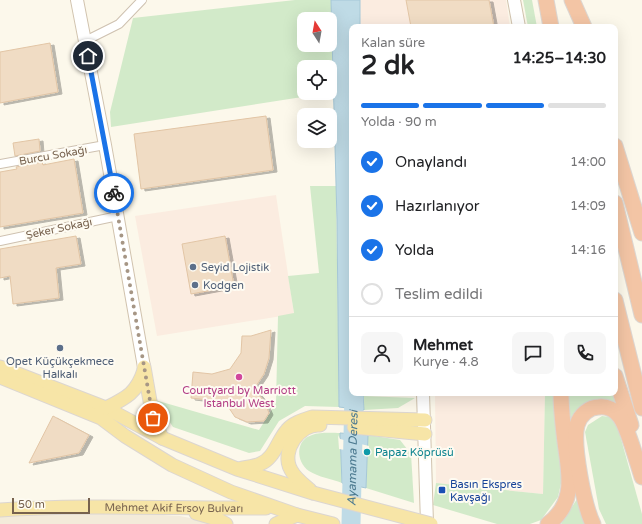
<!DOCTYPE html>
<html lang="tr">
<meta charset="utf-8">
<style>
body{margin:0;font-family:"Varela Round",sans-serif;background:#f6f6f6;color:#202124;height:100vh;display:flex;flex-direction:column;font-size:15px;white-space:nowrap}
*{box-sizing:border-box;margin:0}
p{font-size:13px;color:#757577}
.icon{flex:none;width:22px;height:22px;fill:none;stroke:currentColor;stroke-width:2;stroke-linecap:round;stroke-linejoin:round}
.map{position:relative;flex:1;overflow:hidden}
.panel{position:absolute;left:349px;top:24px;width:269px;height:372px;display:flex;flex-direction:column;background:#fff;border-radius:8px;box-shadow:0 4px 16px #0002}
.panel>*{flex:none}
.needle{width:26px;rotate:349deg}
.fabs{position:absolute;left:297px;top:12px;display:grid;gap:8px}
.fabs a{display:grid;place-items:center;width:40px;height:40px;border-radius:8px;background:#fff;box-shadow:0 4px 16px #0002;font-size:20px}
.scale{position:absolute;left:12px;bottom:10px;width:78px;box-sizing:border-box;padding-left:4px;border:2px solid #77624e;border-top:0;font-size:11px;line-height:14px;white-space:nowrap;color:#77624e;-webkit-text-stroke:3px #fefbf2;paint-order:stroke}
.pin{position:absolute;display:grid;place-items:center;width:34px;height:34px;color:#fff;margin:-17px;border:2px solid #fff;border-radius:50%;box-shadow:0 1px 4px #0007}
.courier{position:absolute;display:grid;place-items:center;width:40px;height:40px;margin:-20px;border:3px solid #1a73e8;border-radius:50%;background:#fff;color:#222;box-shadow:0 1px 5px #0007}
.headline em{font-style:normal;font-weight:700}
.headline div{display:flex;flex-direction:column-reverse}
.headline{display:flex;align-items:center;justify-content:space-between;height:68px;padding:0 12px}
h1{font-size:26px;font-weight:700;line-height:30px}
.bar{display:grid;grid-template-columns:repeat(4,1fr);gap:6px 4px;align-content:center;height:48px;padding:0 12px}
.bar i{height:5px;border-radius:3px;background:#e0e0e0}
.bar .current{background:#1a73e8}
.bar p{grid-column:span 4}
.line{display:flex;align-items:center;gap:10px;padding:0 12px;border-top:1px solid #e0e0e0}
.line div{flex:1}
.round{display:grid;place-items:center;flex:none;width:42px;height:42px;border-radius:8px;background:#f6f6f6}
ol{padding:0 12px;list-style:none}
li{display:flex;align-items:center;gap:12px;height:44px}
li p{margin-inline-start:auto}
li .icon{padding:4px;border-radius:50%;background:#1a73e8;color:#fff;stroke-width:4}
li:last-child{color:#757577}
li i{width:22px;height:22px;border:2px solid #e0e0e0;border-radius:50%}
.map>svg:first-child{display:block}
</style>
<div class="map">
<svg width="642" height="524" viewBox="0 0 642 524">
<defs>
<filter id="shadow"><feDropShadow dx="4" dy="2" stdDeviation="0" flood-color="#0004"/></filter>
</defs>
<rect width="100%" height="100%" fill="#fcf8eb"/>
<polygon fill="#f3ebda" points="97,511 180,516 221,524 0,524 0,517"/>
<g fill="#fbece0">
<polygon points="360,0 506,0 510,27 360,27"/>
<polygon points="276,195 294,314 157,336 135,216"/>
<polygon points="435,393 545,393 543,494 436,483"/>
</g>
<g fill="#d2eac9" fill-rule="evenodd">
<path d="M295 0H331L333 92 330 93V67H304V93H328L111 127 110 112 133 18ZM304 19H330V45H304Z"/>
<polygon points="523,0 532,0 537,27 528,27"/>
<polygon points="310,186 336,186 339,407 305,406 279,421 260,451 249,453 173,427 155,400 259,430 276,403 278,316 294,313 288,276 319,273"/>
<polygon points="545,393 555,393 563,474 558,497 541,520 530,524 497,524 433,505 436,483 543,494"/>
<path d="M568 393H613L616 403C595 396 580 404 569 422Z"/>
<polygon points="363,396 415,398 398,408 364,410"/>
<polygon points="602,416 610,417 616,421 642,514 642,524 606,524 599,509 585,432 588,425"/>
<path d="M340 433 342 483C332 479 318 477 309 471 296 462 295 440 312 435 320 432 332 433 340 433Z"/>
<polygon points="368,435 400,440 411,454 414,503 366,488"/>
<polygon points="577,499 585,524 561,524"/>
</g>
<g fill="#bfdbe6" stroke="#a6c8d7">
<polygon points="331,0 360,0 360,27 352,27 352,393 363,393 364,410 339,407 337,220"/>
<polygon points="340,433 368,435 366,488 342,483"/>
</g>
<polygon fill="#fcf8eb" points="338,435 340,439 369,446 369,454 339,449"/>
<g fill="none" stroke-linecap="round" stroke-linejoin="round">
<path stroke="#bfdbe6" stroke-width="19" id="s1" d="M351 524 354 393"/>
</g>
<g fill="#f0dcc4" stroke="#e2c5a5" filter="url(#shadow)">
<polygon points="406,0 489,0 494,27 411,27"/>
<polygon points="50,43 58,92 0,103 0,52"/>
<polygon points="266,116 273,170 141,189 134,134"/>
<polygon points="39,139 40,151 15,156 13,143"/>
<polygon points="74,159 83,213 0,227 0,172 17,169 16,167 42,162 43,165"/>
<polygon points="76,236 81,264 56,268 59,298 13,304 10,276 0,278 0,249"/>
<polygon points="225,236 234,286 191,294 182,244"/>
<polygon points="271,330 269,358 264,374 254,389 264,401 269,413 264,421 247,422 235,417 225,402 191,398 193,372 212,374 230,369 241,353 242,336 251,336"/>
<polygon points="53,416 89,435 79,453 29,463"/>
</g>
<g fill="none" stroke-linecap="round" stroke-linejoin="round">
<defs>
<g id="minor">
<polyline points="85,41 119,24 142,0"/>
<polyline points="0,164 105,145"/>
<polyline points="0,241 118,216"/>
</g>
<g id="secondary">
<polyline points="77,0 105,145 144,367"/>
<polyline points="514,0 519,27"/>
<polyline points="423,393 427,524"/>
</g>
<g id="primary">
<polyline points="0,367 106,408 162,438 237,469 313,493"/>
<polyline points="144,367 153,418 162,438"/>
<polyline points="0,377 101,418 125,436 172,465 231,492 297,515 333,524"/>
<path d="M106 408C126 398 137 393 144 370"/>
<polyline points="354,427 425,434"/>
<path d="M239 469C245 467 254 467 260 464 275 458 277 441 287 430 293 423 303 420 312 417L425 420"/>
<path d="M310 490C303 484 295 478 291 470 280 451 300 423 320 425"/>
<path id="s2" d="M0 510C89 504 177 509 266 508"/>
<polyline points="196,513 217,519 226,524"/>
<polyline points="276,524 297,515"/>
</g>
<g id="motorway">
<polyline points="546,0 551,27"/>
<polyline points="572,0 584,27"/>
<polyline points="615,146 642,233"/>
<polyline points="615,203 642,315"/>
<polyline points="615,300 642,408"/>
<polyline points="615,376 631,425"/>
<path d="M548 524C577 502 569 473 565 442 563 426 561 409 561 393"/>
<path d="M593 524C584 506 572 444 577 425 580 415 589 407 599 407 607 406 615 410 620 417 628 428 637 462 642 477"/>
</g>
</defs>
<use href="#minor" stroke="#cec1b0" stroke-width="10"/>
<use href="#secondary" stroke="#d1c3ae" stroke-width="14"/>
<use href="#primary" stroke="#dcd6d1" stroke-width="15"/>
<use href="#motorway" stroke="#dcd6d1" stroke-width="17"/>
<use href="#minor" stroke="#fff" stroke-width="8"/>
<use href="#secondary" stroke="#fff" stroke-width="12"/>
<use href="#primary" stroke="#f7e5a7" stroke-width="13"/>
<use href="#motorway" stroke="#f3c5a5" stroke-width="15"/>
<defs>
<polyline id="primary-bridge" points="313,493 431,524"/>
</defs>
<use href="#primary-bridge" stroke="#dcd6d1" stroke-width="15" stroke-linecap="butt"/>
<use href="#primary-bridge" stroke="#f7e5a7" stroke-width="13"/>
</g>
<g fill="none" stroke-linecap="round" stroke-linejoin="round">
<polyline stroke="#a69685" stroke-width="4" stroke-dasharray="0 7.2" points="114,193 153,418"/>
<polyline stroke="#1a73e8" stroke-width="5" points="88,56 114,193"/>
</g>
<g fill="#5c6f8a" stroke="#fefbf2" stroke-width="1.5">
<circle cx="193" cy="267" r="4"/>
<circle cx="195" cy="285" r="4"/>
<circle cx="60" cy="348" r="4"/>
</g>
<circle fill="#d1479c" stroke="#fefbf2" stroke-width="1.5" cx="239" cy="377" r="4"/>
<circle fill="#0f9aa8" stroke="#fefbf2" stroke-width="1.5" cx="367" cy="452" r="4"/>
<rect fill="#1a4fb4" stroke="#fefbf2" stroke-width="1.5" x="438" y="486" width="8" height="8" rx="2"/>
<g text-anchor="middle" stroke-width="4" stroke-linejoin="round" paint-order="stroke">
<g font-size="11" fill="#77624e" stroke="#fefbf2">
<text transform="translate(53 155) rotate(-10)" y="4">Burcu Sokağı</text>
<text transform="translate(59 228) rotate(-12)" y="4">Şeker Sokağı</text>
<text dy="4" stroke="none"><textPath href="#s2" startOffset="174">Mehmet Akif Ersoy Bulvarı</textPath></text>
</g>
<g font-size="11" fill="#4e5e75" stroke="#fefbf2" text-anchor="start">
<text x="201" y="271">Seyid Lojistik</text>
<text x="203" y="289">Kodgen</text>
<text x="60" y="365" text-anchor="middle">Opet Küçükçekmece<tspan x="60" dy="13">Halkalı</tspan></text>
</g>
<g font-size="11" fill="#b23c85" stroke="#fefbf2">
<text x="239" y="394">Courtyard by Marriott<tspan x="239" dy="13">Istanbul West</tspan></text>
</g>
<g font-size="11" fill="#0d838f" stroke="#fefbf2" text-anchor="start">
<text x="375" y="456">Papaz Köprüsü</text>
</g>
<g font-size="11" fill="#164399" stroke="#fefbf2" text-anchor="start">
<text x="450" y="488">Basın Ekspres<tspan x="450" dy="13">Kavşağı</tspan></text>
</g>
<g font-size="12" font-style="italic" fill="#4c7a90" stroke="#fefbf2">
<text dy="4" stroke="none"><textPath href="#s1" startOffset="66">Ayamama Deresi</textPath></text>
</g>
</g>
</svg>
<div class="fabs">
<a><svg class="needle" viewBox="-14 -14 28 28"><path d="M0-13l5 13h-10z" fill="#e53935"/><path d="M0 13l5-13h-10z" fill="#757577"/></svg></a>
<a><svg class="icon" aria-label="locate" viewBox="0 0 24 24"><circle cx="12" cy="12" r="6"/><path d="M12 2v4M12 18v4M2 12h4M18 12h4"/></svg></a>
<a><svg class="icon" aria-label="layers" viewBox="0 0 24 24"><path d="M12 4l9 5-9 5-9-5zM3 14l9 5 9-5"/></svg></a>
</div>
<div class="scale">50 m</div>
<div class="pin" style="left:153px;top:418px;background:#ea580c"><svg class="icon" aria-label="bag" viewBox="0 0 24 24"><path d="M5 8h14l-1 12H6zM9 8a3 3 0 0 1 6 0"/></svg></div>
<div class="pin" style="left:88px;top:56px;background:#1f2937"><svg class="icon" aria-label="home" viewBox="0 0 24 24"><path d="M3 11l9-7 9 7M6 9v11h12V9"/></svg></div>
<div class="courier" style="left:114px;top:193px"><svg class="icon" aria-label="bike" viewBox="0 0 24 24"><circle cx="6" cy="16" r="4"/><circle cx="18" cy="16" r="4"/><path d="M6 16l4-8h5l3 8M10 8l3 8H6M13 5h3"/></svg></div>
<section class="panel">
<div class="headline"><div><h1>2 dk</h1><p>Kalan süre</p></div><em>14:25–14:30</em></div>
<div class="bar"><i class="current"></i><i class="current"></i><i class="current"></i><i></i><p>Yolda · 90 m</p></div>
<ol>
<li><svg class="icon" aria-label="check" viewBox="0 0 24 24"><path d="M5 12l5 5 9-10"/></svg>Onaylandı<p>14:00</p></li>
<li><svg class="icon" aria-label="check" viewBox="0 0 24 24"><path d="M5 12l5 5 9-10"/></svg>Hazırlanıyor<p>14:09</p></li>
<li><svg class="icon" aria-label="check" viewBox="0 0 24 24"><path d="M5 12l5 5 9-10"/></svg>Yolda<p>14:16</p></li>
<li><i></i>Teslim edildi</li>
</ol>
<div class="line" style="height:72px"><a class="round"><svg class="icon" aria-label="person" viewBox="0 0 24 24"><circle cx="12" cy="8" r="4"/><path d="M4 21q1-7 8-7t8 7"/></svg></a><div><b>Mehmet</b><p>Kurye · 4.8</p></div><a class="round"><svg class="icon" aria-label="chat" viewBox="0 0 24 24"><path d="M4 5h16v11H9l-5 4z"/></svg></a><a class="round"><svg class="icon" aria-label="phone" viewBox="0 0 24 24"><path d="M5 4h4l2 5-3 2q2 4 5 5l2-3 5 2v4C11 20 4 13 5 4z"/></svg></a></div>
</section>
</div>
